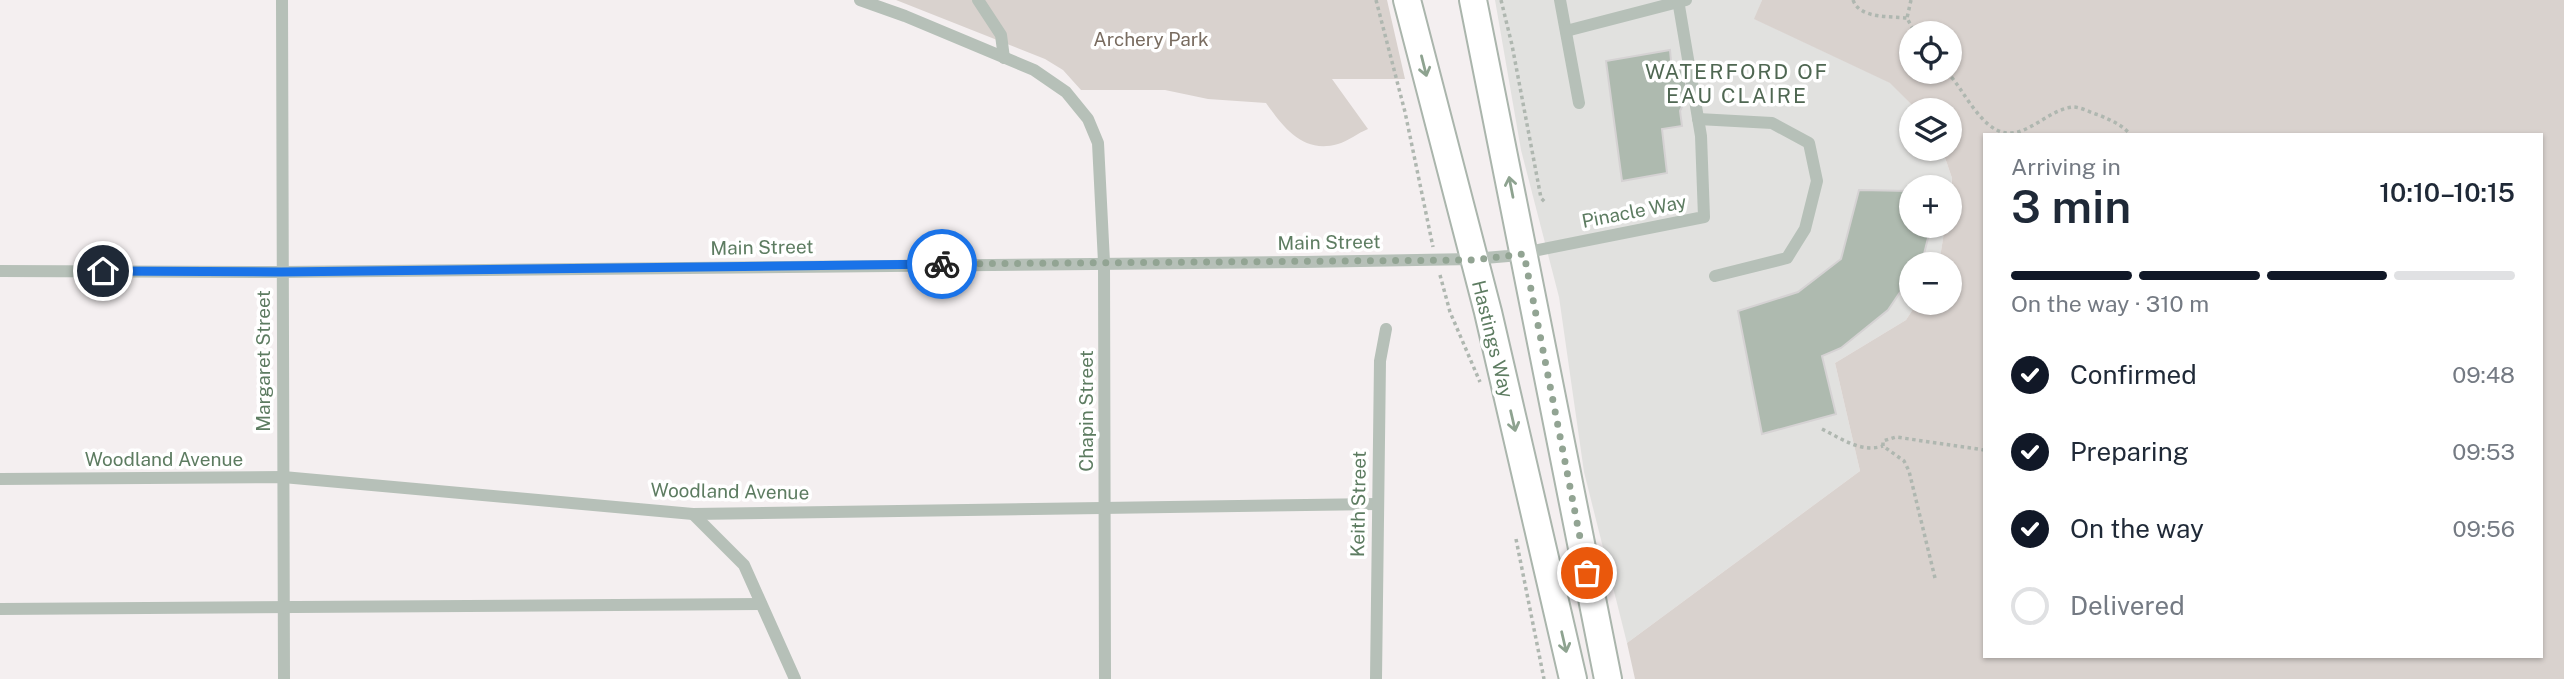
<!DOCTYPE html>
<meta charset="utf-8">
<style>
body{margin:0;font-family:"Public Sans",sans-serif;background:#f2f2f3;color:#1f2937;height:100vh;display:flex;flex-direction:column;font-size:26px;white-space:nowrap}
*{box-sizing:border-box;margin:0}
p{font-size:23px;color:#747a83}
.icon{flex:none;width:38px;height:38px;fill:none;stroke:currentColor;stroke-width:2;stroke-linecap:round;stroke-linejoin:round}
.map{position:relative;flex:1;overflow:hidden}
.drawer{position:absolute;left:1983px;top:133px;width:560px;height:525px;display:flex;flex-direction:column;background:#fff;border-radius:0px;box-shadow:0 2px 5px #0004}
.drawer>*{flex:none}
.controls{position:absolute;left:1899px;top:21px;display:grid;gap:14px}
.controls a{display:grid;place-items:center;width:63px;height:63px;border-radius:50%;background:#fff;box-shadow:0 2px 5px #0004;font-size:35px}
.pin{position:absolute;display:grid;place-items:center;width:60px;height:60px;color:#fff;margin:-30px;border:4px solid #fff;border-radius:50%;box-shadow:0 2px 7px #0007}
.courier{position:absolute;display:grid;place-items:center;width:70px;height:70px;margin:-35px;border:5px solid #1a73e8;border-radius:50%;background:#fff;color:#222;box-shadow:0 2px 9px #0007}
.headline em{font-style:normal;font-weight:600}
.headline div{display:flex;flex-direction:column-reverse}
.headline{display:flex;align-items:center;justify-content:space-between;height:119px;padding:0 28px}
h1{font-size:46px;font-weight:600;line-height:52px}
.bar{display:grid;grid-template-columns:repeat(4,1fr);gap:10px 7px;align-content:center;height:84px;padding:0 28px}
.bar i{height:9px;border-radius:5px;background:#e0e1e3}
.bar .current{background:#111827}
.bar p{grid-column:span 4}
ol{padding:0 28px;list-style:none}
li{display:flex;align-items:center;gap:21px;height:77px}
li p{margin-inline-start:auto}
li .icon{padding:7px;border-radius:50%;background:#111827;color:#fff;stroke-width:4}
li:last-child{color:#747a83}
li i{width:38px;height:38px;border:4px solid #e0e1e3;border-radius:50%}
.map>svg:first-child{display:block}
</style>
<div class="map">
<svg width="2564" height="679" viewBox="0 0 2564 679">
<rect width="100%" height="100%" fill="#f4eff0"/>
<polygon fill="#e1e1df" points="1495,0 1762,0 1755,19 1891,83 1917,110 1911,110 1911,149 1942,149 1952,178 1950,192 1950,187 1911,187 1911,226 1945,226 1939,264 1911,264 1911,303 1917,303 1906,320 1835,363 1860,471 1627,643 1584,472 1559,297 1521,150"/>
<g fill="#d9d2ce" fill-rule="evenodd">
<path d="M896 0H1387L1405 79H1332L1368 129C1358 133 1348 141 1338 144 1303 154 1284 128 1266 103L1208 99 1165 90H1081L1063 70 1045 59Z"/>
<path d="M1762 0H2564V679H1635L1627 643 1860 471 1835 363 1906 320 1917 303H1950V264H1939L1945 226H1950L1952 178 1942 149H1950V110H1917L1890 83 1754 19ZM1911 33H1950V72H1911ZM1984 135H2541V656H1984Z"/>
</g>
<g fill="#aebaaf" stroke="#d5d2d3" stroke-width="2">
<polygon points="1670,50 1671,61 1684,72 1688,94 1680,111 1682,126 1662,129 1667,173 1622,181 1606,61"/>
<polygon points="1859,190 1911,191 1911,226 1931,226 1923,258 1919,264 1911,264 1911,276 1888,310 1841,348 1822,356 1836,414 1762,434 1738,311 1798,292 1841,259"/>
</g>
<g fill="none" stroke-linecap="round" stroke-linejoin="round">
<defs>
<g id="major">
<polyline points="1407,0 1488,312 1573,679"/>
<polyline points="1473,0 1608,679"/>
</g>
</defs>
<use href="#major" stroke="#aab5ac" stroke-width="30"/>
<g stroke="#afb7b0" stroke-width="3.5" stroke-dasharray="3.5 3.5" stroke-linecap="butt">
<polyline points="1376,0 1405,112 1433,247"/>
<polyline points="1501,0 1512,45 1541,198 1545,202"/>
<path d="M1853 0C1860 19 1889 16 1907 18"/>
<polyline points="1911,0 1907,18 1915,33"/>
<path d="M1947 72C1963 88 1981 131 2007 133 2029 135 2050 109 2073 107 2081 107 2091 113 2099 115 2112 121 2121 124 2131 135"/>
<polyline points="1440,275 1450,312 1480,382"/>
<path d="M1822 429C1842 439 1861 453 1883 446"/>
<polyline points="1516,539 1544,679"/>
<polyline points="1935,578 1909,471 1904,461 1883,446 1883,441 1896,437 1984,450"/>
</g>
<g stroke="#b6c0b8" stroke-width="12">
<polyline points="282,0 284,679"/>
<polyline points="860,0 905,16 1034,70 1066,92 1088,119 1098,143 1104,262 1105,679"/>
<polyline points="978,0 1001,35 1004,58"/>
<polyline points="1560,0 1579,103"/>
<polyline points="1566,31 1686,0"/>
<polyline points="1698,119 1772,123 1809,143 1817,181 1805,229 1787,258 1715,276"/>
<polyline points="0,271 281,272 1304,262 1473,259 1508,256 1704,217 1701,136 1678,0"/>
<polyline points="0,479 283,477 693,514 1377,504"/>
<polyline points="693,514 744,565 795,679"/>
<polyline points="0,609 761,604"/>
<polyline points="1376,679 1380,361 1386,329"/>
</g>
<use href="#major" stroke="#fff" stroke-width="26"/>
</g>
<defs><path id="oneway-shaft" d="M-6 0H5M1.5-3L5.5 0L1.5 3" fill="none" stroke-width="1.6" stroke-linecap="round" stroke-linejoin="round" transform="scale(1.75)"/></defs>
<g stroke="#8ea390">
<use href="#oneway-shaft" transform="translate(1424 66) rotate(76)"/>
<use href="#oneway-shaft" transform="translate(1511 187) rotate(-101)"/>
<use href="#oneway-shaft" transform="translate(1513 421) rotate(77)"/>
<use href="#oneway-shaft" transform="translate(1564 642) rotate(77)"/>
</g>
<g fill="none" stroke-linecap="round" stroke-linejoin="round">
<polyline stroke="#92a493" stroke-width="7" stroke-dasharray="0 12.6" points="942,264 1473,260 1524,254 1587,573"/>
<polyline stroke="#1a73e8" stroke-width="9" points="103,271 281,272 942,264"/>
</g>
<g text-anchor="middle" stroke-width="7" stroke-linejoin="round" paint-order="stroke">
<g font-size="19" fill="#796c60" stroke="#fff">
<text x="1151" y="46">Archery Park</text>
</g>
<g font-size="19" fill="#5d7c61" stroke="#fff">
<text transform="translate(1634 211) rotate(-11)" y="7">Pinacle Way</text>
<text transform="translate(1329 242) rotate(-1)" y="7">Main Street</text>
<text transform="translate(762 247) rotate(-1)" y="7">Main Street</text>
<text transform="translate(1493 339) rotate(76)" y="7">Hastings Way</text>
<text transform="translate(263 361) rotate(-90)" y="7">Margaret Street</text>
<text transform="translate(1086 411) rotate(-90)" y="7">Chapin Street</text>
<text x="164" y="466">Woodland Avenue</text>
<text transform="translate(730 491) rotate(1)" y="7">Woodland Avenue</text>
<text transform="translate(1358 504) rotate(-89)" y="7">Keith Street</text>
</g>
<g font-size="21" letter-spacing="2" fill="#4f6752" stroke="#fff">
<text x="1737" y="79">WATERFORD OF<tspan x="1737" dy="24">EAU CLAIRE</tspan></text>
</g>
</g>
</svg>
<div class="controls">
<a><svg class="icon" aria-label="locate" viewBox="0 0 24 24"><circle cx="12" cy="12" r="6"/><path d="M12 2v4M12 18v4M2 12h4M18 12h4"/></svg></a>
<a><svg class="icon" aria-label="layers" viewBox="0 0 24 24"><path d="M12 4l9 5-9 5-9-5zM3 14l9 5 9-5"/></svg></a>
<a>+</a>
<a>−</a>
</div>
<div class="pin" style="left:1587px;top:573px;background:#ea580c"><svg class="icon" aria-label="bag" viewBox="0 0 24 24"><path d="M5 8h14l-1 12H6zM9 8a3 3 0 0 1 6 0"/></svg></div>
<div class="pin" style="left:103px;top:271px;background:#1f2937"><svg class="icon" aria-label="home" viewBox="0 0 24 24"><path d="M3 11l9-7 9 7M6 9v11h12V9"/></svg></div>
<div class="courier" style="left:942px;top:264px"><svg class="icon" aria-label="bike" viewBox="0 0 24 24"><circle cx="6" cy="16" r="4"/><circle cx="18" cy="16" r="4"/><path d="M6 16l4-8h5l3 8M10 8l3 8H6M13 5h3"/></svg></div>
<section class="drawer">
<div class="headline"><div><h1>3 min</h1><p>Arriving in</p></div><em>10:10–10:15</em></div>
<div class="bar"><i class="current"></i><i class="current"></i><i class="current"></i><i></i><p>On the way · 310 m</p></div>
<ol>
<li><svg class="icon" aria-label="check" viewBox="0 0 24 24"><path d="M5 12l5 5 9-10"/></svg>Confirmed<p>09:48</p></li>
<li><svg class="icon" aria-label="check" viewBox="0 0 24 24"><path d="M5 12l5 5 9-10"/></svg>Preparing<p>09:53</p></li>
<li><svg class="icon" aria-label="check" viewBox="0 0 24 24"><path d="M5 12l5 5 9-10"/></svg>On the way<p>09:56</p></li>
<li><i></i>Delivered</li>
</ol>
</section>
</div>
